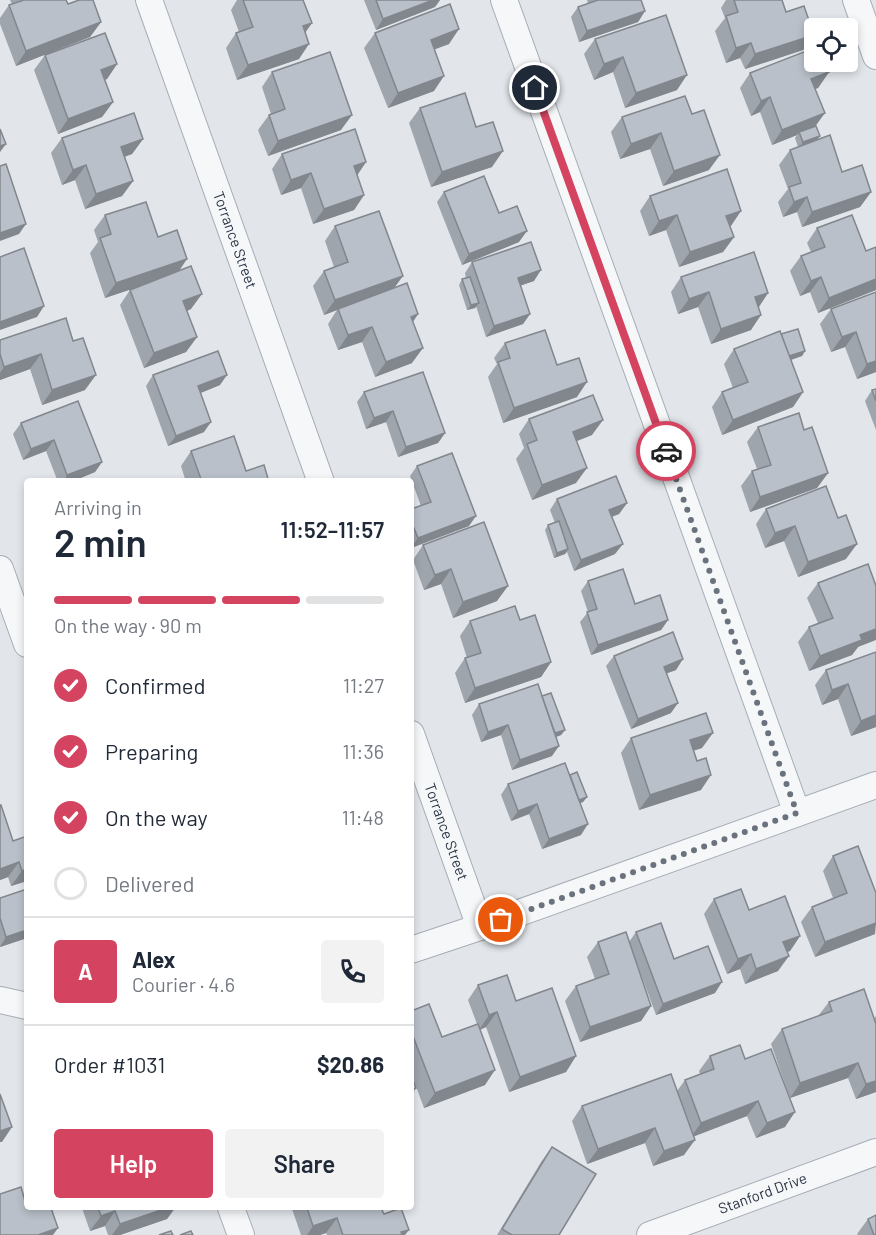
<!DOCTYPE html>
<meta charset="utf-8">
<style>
body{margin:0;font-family:Barlow,sans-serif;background:#f2f2f3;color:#1f2937;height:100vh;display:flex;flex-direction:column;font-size:22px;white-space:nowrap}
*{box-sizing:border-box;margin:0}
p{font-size:20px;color:#747a83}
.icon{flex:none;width:33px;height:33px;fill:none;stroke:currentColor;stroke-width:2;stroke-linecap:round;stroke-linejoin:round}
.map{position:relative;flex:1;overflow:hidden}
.sheet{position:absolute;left:24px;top:478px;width:390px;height:732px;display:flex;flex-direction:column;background:#fff;border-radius:6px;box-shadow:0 3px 9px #0003}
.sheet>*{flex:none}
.fabs{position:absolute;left:804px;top:18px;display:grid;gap:12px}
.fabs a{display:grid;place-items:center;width:54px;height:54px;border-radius:6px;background:#fff;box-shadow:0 3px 9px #0003;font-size:30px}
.pin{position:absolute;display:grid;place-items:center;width:51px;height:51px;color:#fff;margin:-26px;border:3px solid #fff;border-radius:50%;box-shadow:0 2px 6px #0007}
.courier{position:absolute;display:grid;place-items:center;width:60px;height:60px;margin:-30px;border:4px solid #d44461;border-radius:50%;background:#fff;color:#222;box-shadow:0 2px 8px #0007}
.headline em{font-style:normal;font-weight:600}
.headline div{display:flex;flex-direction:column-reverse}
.headline{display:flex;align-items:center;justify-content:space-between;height:102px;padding:0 30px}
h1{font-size:39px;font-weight:600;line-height:45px}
.bar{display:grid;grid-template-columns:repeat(4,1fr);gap:9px 6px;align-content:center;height:72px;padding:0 30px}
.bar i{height:8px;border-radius:4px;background:#e0e1e3}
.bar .selected{background:#d44461}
.bar p{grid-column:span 4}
.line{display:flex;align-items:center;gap:15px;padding:0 30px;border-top:2px solid #e0e1e3}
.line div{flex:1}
.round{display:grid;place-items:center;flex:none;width:63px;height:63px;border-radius:6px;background:#f2f2f3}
ol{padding:0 30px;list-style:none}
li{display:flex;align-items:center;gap:18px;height:66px}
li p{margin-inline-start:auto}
li .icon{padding:6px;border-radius:50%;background:#d44461;color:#fff;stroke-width:4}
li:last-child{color:#747a83}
li i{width:33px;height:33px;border:3px solid #e0e1e3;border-radius:50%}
.button{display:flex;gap:12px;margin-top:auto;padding:12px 30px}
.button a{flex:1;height:69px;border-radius:6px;background:#d44461;color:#fff;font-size:24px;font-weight:600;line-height:69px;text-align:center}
.button a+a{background:#f2f2f3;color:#1f2937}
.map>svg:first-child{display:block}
</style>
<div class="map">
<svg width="876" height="1235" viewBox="0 0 876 1235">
<rect width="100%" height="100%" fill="#e2e6eb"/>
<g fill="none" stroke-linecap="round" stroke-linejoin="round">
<defs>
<g id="minor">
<path id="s1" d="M149 0 321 482"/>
<polyline points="504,0 797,813"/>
<polyline points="856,0 876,56"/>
<polyline points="0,569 27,644"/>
<path id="s2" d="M411 734 480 927"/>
<polyline points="411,950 480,927 876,785"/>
<polyline points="0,1000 27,1006"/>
<polyline points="231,1208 241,1235"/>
<path id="s3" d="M650 1235 876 1152"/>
</g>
</defs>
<use href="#minor" stroke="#a7adb6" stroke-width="28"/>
<use href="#minor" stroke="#f5f7f9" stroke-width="26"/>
</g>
<g fill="#9fa5ad">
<polygon points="10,0 66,0 68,4 101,22 90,37 16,66 0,24 0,18 9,5 12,4"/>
<polygon points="237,0 303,0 312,23 305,33 299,59 237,80 226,48 236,33 239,32 231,10"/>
<polygon points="364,0 440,0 435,7 376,30"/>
<polygon points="587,0 641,0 645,11 638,22 579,42 571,17 578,7 588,4"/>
<polygon points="726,0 782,0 786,12 814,35 803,50 745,69 740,58 726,63 715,31 725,18 721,8"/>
<polygon points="375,33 449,44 434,49 434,91 388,108 364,48"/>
<polygon points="595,39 677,90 625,108 613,72 594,80 584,54"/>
<polygon points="45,55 117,64 107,79 104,80 113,102 102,117 58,134 34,70"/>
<polygon points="272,72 341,130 268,156 258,130 269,115 271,114 262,87"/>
<polygon points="829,72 818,88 815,89 816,126 820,136 817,140 842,172 871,192 860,207 802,227 797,212 783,217 778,202 788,189 779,165 790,150 798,147 795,138 797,135 772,145 760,112 751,116 740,88 750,73"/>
<polygon points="685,96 709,170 663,186 650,149 620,159 611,132 622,117"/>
<polygon points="420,108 492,167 431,187 409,123"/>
<polygon points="62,138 143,139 132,154 124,157 133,181 122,196 85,209 75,180 62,185 51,153"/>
<polygon points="282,154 366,162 357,175 364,195 354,210 313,224 301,188 281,195 272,169"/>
<polygon points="444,192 499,213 519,242 462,265 437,202"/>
<polygon points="650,196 731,226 730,226 734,237 723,252 679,267 666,230 649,236 640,211"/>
<polygon points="105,215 158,237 178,271 191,309 187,311 197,337 186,352 144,368 120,305 130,290 134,288 105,298 90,253 98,242 94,230"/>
<polygon points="335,226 418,314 413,322 412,363 375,377 362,342 338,350 328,324 337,310 324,315 313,286 324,271 334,267 325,241"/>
<polygon points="817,228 866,251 876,247 876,290 818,313 810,292 800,296 790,271 801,256 811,252 807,243"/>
<polygon points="472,262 534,281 520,285 530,314 523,324 486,337 476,306 475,308 467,310 459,285 462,279 466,278 465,273"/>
<polygon points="681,277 768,293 759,307 751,330 711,344 698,307 678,314 671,292"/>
<polygon points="876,292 876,372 857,379 845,347 831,352 820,324 831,309"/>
<polygon points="66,318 85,390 42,405 30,369 0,380 0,340"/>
<polygon points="781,334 805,351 802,356 791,360 803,392 793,407 722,435 712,407 722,392 733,388 724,364 734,349"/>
<polygon points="505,343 557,365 577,397 503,423 488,377 497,364 494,358"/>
<polygon points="153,375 220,385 200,393 204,432 168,446 146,386"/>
<polygon points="876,389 876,430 865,401 872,390"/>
<polygon points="364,392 445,433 438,443 398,457 386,422 366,429 357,402"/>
<polygon points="529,419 592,435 576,441 576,483 532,500 516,459 524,448 519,434"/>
<polygon points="21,423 102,462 95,472 71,482 58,482 46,451 23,460 13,434"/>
<polygon points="758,427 804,430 828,473 817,488 750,512 741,486 752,471 757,469 747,442"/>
<polygon points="191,451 246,471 269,482 186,482 181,466"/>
<polygon points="417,466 469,526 411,548 411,509 421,506 410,476"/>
<polygon points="557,499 627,503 619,514 612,517 615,554 574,571 567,552 565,554 554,558 545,530 548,525 555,523 550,510"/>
<polygon points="766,509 846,559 798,577 784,541 765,548 756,524"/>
<polygon points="423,545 497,601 453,618 441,584 424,590 413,560"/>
<polygon points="588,581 668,620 661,630 591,655 580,622 588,612 581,591"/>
<polygon points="818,583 858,647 852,655 809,671 798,642 809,627 818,623 807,598"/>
<polygon points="520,620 551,662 541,677 465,703 455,673 465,658 467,658 460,636 470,621"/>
<polygon points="876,652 876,727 851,736 838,699 822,705 815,685 826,670"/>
<polygon points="614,656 676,670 667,673 671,713 631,729 606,666"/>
<polygon points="542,696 565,730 561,735 556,737 552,756 512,770 501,735 481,742 472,715 479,704"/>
<polygon points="631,738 702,748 693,751 697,761 701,790 639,810 621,753"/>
<polygon points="570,775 587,797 583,802 580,803 581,835 542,849 529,814 511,821 501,795 508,784"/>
<polygon points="0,805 27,881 11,886 8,877 0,880"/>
<polygon points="833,856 875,934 815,957 801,922 812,907 833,898 823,871"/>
<polygon points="27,889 27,938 0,947 0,898"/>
<polygon points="714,899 749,910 800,936 790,951 787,952 778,971 745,984 740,969 727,974 704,914"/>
<polygon points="636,932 674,959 715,993 656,1015 636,961 651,1006 641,1021 580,1042 565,1001 576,986 595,979 587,957 598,942 629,942"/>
<polygon points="478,985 516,1001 576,1056 566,1072 509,1092 486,1027 480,1030 485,1085 424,1108 411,1073 411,1011 442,1037 477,1024 468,1000"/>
<polygon points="829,1002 874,1019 876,1016 876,1092 856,1099 848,1078 790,1098 771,1044 782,1029 818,1016"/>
<polygon points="710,1056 745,1059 785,1127 756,1138 747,1116 693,1136 684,1155 653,1166 645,1143 587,1164 572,1121 582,1106 677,1091 685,1080 700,1074 699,1071"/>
<polygon points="552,1147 559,1235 497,1235 541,1162"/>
<polygon points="82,1208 175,1208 167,1219 120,1235 108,1235 105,1226 90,1231"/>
<polygon points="293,1208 381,1208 384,1214 405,1235 327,1235 326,1233 320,1235 301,1235 292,1209"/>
<polygon points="868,1219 876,1235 858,1235 857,1234"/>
</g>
<g fill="#82868d">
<polygon points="433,0 440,0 435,7 376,30 383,19"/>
<polygon points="645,11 638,22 579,42 587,31"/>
<polygon points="101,22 90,37 16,66 26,51"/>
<polygon points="312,23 301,38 303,26"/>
<polygon points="459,29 449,44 420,55 431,40"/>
<polygon points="814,35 803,50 745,69 755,54"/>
<polygon points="751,43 740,58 726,63 736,48"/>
<polygon points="309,44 299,59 237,80 248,65"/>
<polygon points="623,57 613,72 594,80 604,64"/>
<polygon points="117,64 107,79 90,85 101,70"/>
<polygon points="829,72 818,88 801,94 811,79"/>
<polygon points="687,75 677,90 625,108 636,93"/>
<polygon points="444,76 434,91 388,108 398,93"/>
<polygon points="770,97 760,112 751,116 761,101"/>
<polygon points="113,102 102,117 58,134 68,119"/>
<polygon points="825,113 814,128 799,132 797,135 772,145 782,130"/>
<polygon points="352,115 341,130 268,156 278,141"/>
<polygon points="661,133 650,149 620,159 631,144"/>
<polygon points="820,136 816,141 799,148 803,142"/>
<polygon points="143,139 132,154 110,162 121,147"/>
<polygon points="6,144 0,152 0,146"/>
<polygon points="503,151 492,167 431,187 442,172"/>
<polygon points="720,155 709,170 663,186 674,171"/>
<polygon points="366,162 356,177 354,166"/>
<polygon points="86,165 75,180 62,185 73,170"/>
<polygon points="311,173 301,188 281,195 291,180"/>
<polygon points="133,181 122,196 85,209 96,194"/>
<polygon points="871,192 860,207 802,227 812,212"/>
<polygon points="364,195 354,210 313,224 324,209"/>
<polygon points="807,197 797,212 783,217 794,202"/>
<polygon points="741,211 731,226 715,231 726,216"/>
<polygon points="677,215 666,230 649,236 659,221"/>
<polygon points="26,224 19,234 0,241 0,233"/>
<polygon points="527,231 519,242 462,265 469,254"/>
<polygon points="734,237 723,252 679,267 690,252"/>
<polygon points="187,259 177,274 105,298 116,283"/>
<polygon points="541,270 534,281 511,289 518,278"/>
<polygon points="403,276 392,291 338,309 337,310 324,315 335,300"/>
<polygon points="821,277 810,292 800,296 811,281"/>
<polygon points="876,279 876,290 818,313 829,298"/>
<polygon points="709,292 698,307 678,314 689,299"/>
<polygon points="768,293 758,308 755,297"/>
<polygon points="202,294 191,309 172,316 183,301"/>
<polygon points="479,303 475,308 467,310 471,305"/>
<polygon points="44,306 37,317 0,330 0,322"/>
<polygon points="418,314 408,329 411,317"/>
<polygon points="530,314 523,324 486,337 494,326"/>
<polygon points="761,315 751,330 711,344 721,329"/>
<polygon points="372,327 362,342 338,350 348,335"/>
<polygon points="856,332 845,347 831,352 842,337"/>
<polygon points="197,337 186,352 144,368 154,353"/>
<polygon points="423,348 412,363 375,377 386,362"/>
<polygon points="805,351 802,356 778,364 782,359"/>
<polygon points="41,354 30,369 0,380 0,373 4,367"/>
<polygon points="876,361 876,372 857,379 867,364"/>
<polygon points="96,375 85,390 42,405 52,390"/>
<polygon points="227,375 220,385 191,397 198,386"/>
<polygon points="587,382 577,397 503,423 514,408"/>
<polygon points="803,392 793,407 722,435 733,420"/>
<polygon points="393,411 386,422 366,429 374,418"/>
<polygon points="603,420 592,435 562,447 573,432"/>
<polygon points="211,422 204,432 168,446 176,436"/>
<polygon points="445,433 438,443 398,457 406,447"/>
<polygon points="54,440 46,451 23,460 31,449"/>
<polygon points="102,462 95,472 71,482 63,482 67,475"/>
<polygon points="587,468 576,483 532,500 542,485"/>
<polygon points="828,473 817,488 750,512 760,497"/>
<polygon points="627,503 619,514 602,520 609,510"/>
<polygon points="476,516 469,526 411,548 418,538"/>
<polygon points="795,526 784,541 765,548 775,533"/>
<polygon points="623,544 615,554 574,571 581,560"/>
<polygon points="857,544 846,559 798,577 808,562"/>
<polygon points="568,549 565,554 554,558 557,553"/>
<polygon points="451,569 441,584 424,590 435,575"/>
<polygon points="508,586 497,601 453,618 463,602"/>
<polygon points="668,620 661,630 591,655 598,645"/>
<polygon points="876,629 876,640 858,647 852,655 809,671 820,656 860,635"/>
<polygon points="683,659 676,670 657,677 664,667"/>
<polygon points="551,662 541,677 465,703 475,688"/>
<polygon points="848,684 838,699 822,705 832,690"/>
<polygon points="678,703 671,713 631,729 638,719"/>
<polygon points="876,715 876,727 851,736 861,721"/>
<polygon points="508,725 501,735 481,742 488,732"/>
<polygon points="565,730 561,735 548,740 552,735"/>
<polygon points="713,733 702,748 679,755 690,740"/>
<polygon points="559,746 552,756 512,770 520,760"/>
<polygon points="711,775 701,790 639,810 650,795"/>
<polygon points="587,797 583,802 573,806 576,801"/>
<polygon points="537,804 529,814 511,821 518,811"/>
<polygon points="588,824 581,835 542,849 549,839"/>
<polygon points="19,862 8,877 0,880 0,869"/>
<polygon points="27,869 27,881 11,886 22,871"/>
<polygon points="876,923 875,934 815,957 825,942"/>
<polygon points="27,930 27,938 0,947 6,937"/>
<polygon points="800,936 790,951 773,957 783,942"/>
<polygon points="751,954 740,969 727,974 738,959"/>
<polygon points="789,956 778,971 745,984 756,969"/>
<polygon points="722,982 715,993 656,1015 663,1004"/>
<polygon points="651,1006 641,1021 580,1042 590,1027"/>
<polygon points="497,1012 486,1027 479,1030 489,1015"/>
<polygon points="576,1056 566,1072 509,1092 520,1077"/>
<polygon points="858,1063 848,1078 790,1098 800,1083"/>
<polygon points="495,1070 485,1085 424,1108 435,1093"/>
<polygon points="876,1081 876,1092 856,1099 866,1084"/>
<polygon points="416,1088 411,1096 411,1090"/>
<polygon points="758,1101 747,1116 690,1138 701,1123"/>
<polygon points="795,1112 785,1127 756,1138 767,1123"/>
<polygon points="12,1127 2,1142 0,1142 0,1131"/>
<polygon points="655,1128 645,1143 587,1164 598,1149"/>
<polygon points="695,1140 684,1155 653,1166 664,1151"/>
<polygon points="167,1208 175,1208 167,1219 120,1235 112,1235 120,1224"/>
<polygon points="115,1211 105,1226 90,1231 101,1216"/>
<polygon points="337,1218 326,1233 320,1235 307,1235 313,1226"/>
<polygon points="58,1228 53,1235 38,1235"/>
<polygon points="409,1230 405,1235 399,1235 401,1232"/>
</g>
<g fill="#b9c0c9" stroke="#82868d" stroke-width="1.5">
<polygon points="24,0 66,0 68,4 79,0 93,0 101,22 26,51 9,5"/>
<polygon points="243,0 303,0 312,23 303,26 309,44 248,65 236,33 253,27"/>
<polygon points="376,0 433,0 383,19"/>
<polygon points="598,0 641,0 645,11 587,31 578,7"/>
<polygon points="734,0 782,0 786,12 804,6 814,35 755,54 751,43 736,48 726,16 738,12"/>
<polygon points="450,4 459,29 431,40 444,76 398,93 375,33"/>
<polygon points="666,15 687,75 636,93 623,57 604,64 595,39"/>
<polygon points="105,33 117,64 101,70 113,102 68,119 45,55"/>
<polygon points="814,48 814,62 824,62 829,72 811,79 825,113 782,130 770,97 761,101 750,73"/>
<polygon points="330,52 352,115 278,141 269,115 285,109 272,72"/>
<polygon points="465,93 476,127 493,122 503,151 442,172 420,108"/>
<polygon points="685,96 692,114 704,110 720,155 674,171 661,133 631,144 622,117"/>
<polygon points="134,113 143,139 121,147 133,181 96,194 86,165 73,170 62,138"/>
<polygon points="816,126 820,136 803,142 799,132"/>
<polygon points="0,129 6,144 0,146"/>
<polygon points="355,129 366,162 354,166 364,195 324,209 311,173 291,180 282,154"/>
<polygon points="830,135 842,172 862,165 871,192 812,212 807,197 794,202 789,187 801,183 790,150"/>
<polygon points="6,164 26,224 0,233 0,166"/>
<polygon points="727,169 741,211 726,216 734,237 690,252 677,215 659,221 650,196"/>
<polygon points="484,176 499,213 517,206 527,231 469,254 444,192"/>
<polygon points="146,202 158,237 177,230 187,259 116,283 100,238 111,234 105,215"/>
<polygon points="379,211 403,276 335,300 324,271 348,262 335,226"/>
<polygon points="852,215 866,251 876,247 876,279 829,298 821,277 811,281 801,256 825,247 817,228"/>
<polygon points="531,242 541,270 518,278 530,314 494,326 472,262"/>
<polygon points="24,248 44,306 0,322 0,257"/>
<polygon points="754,252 768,293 755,297 761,315 721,329 709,292 689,299 681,277"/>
<polygon points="191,266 202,294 183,301 197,337 154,353 130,290"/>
<polygon points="470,277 479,303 471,305 462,279"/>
<polygon points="407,283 418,314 411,317 423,348 386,362 372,327 348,335 338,309"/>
<polygon points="876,292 876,361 867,364 856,332 842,337 831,309"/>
<polygon points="66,318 73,341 83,338 96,375 52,390 41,354 4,367 0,354 0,340"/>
<polygon points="798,329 805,351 789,356 781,334"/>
<polygon points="545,330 557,365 579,358 587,382 514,408 498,362 510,358 505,343"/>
<polygon points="780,331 803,392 733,420 722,392 748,382 734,349"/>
<polygon points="218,351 227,375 198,386 211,422 176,436 153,375"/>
<polygon points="423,372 445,433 406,447 393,411 374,418 364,392"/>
<polygon points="876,389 876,401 872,390"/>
<polygon points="593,395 603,420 573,432 587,468 542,485 527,444 537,440 529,419"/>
<polygon points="78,401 102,462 67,475 54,440 31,449 21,423"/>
<polygon points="799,413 804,430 812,427 828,473 760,497 752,471 771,465 758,427"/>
<polygon points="234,436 246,471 264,465 269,482 202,482 191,451"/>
<polygon points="452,453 476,516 418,538 411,521 411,509 431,502 417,466"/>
<polygon points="616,476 627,503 609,510 623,544 581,560 557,499"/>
<polygon points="113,479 114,482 105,482"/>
<polygon points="826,486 838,518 846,515 857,544 808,562 795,526 775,533 766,509"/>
<polygon points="559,521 568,549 557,553 548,525"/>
<polygon points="484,522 508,586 463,602 451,569 435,575 423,545"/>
<polygon points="868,564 876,586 876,629 860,635 862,640 820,656 809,627 833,618 818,583"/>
<polygon points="623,569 635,604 660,595 668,620 598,645 587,612 597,609 588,581"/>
<polygon points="515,606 520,620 535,615 551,662 475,688 465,658 481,653 470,621"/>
<polygon points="673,632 683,659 664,667 678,703 638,719 614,656"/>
<polygon points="876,652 876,715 861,721 848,684 832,690 826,670"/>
<polygon points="538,684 559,746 520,760 508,725 488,732 479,704"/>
<polygon points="551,693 565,730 555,733 542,696"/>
<polygon points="706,713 713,733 690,740 697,761 706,758 711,775 650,795 631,738"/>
<polygon points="565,763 588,824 549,839 537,804 518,811 508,784"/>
<polygon points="577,772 587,797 579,800 570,775"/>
<polygon points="0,805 1,805 13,841 27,836 27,869 22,871 19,862 0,869"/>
<polygon points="858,846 876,893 876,923 825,942 812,907 847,893 833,856"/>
<polygon points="27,889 27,930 6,937 0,918 0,898"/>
<polygon points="741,889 749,910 785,896 800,936 783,942 789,956 756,969 751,954 738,959 714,899"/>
<polygon points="661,923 674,959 708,946 722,982 663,1004 636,932"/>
<polygon points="626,932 651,1006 590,1027 576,986 609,974 598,942"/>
<polygon points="507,975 516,1001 552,988 576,1056 520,1077 497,1012 489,1015 478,985"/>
<polygon points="864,989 876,1024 876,1081 866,1084 858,1063 800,1083 782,1029 832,1011 829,1002"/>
<polygon points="429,1004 442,1037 478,1024 495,1070 435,1093 411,1031 411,1011"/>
<polygon points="740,1045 745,1059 771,1049 795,1112 767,1123 758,1101 701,1123 685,1080 714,1069 710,1056"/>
<polygon points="411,1074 416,1088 411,1090"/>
<polygon points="671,1074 695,1140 664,1151 655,1128 598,1149 582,1106"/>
<polygon points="0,1094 12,1127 0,1131"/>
<polygon points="552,1147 596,1174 559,1235 512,1235 502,1229"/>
<polygon points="21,1187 27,1208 51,1208 58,1228 38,1235 0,1235 0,1194"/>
<polygon points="98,1208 167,1208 120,1224 115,1211 101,1216"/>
<polygon points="307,1208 381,1208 384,1214 401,1208 409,1230 401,1232 402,1235 343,1235 337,1218 313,1226"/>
<polygon points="876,1215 876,1235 874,1235 868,1219"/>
<polygon points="171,1231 173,1235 159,1235"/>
<polygon points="191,1231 193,1235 180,1235"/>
</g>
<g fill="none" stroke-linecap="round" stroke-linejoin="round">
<polyline stroke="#6a727e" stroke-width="6" stroke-dasharray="0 10.8" points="501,920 797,813 666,451"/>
<polyline stroke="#d44461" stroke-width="8" points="535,88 666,451"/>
</g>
<g text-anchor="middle" stroke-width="4.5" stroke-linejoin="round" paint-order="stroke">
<g font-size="15" fill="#293444" stroke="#f2f5f8">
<text dy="5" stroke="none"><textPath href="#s1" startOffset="255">Torrance Street</textPath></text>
<text dy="5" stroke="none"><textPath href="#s2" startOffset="104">Torrance Street</textPath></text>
<text dy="5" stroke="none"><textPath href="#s3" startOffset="120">Stanford Drive</textPath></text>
</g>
</g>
</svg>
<div class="fabs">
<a><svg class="icon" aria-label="locate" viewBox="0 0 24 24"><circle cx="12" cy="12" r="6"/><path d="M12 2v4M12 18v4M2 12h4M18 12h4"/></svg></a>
</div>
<div class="pin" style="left:501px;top:920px;background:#ea580c"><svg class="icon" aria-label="bag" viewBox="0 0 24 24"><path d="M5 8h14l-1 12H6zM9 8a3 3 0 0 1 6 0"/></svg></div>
<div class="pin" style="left:535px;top:88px;background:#1f2937"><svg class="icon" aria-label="home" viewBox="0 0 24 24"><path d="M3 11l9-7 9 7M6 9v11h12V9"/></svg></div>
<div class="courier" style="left:666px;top:451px"><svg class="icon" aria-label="car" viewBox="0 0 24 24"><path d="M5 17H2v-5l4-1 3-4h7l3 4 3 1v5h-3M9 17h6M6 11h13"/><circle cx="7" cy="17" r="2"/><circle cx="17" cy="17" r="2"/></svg></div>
<section class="sheet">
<div class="headline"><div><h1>2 min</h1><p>Arriving in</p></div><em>11:52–11:57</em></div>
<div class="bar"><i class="selected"></i><i class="selected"></i><i class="selected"></i><i></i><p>On the way · 90 m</p></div>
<ol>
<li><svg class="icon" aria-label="check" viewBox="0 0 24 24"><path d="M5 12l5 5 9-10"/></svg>Confirmed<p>11:27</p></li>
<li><svg class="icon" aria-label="check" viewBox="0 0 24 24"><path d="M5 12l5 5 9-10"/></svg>Preparing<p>11:36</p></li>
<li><svg class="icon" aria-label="check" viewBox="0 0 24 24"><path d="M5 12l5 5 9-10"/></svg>On the way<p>11:48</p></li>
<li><i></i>Delivered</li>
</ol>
<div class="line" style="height:108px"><b class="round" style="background:#d44461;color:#fff">A</b><div><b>Alex</b><p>Courier · 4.6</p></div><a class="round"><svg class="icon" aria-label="phone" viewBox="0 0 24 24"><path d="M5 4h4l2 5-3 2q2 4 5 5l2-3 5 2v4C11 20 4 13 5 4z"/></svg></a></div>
<div class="line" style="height:78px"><div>Order #1031</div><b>$20.86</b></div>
<div class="button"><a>Help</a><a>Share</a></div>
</section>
</div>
